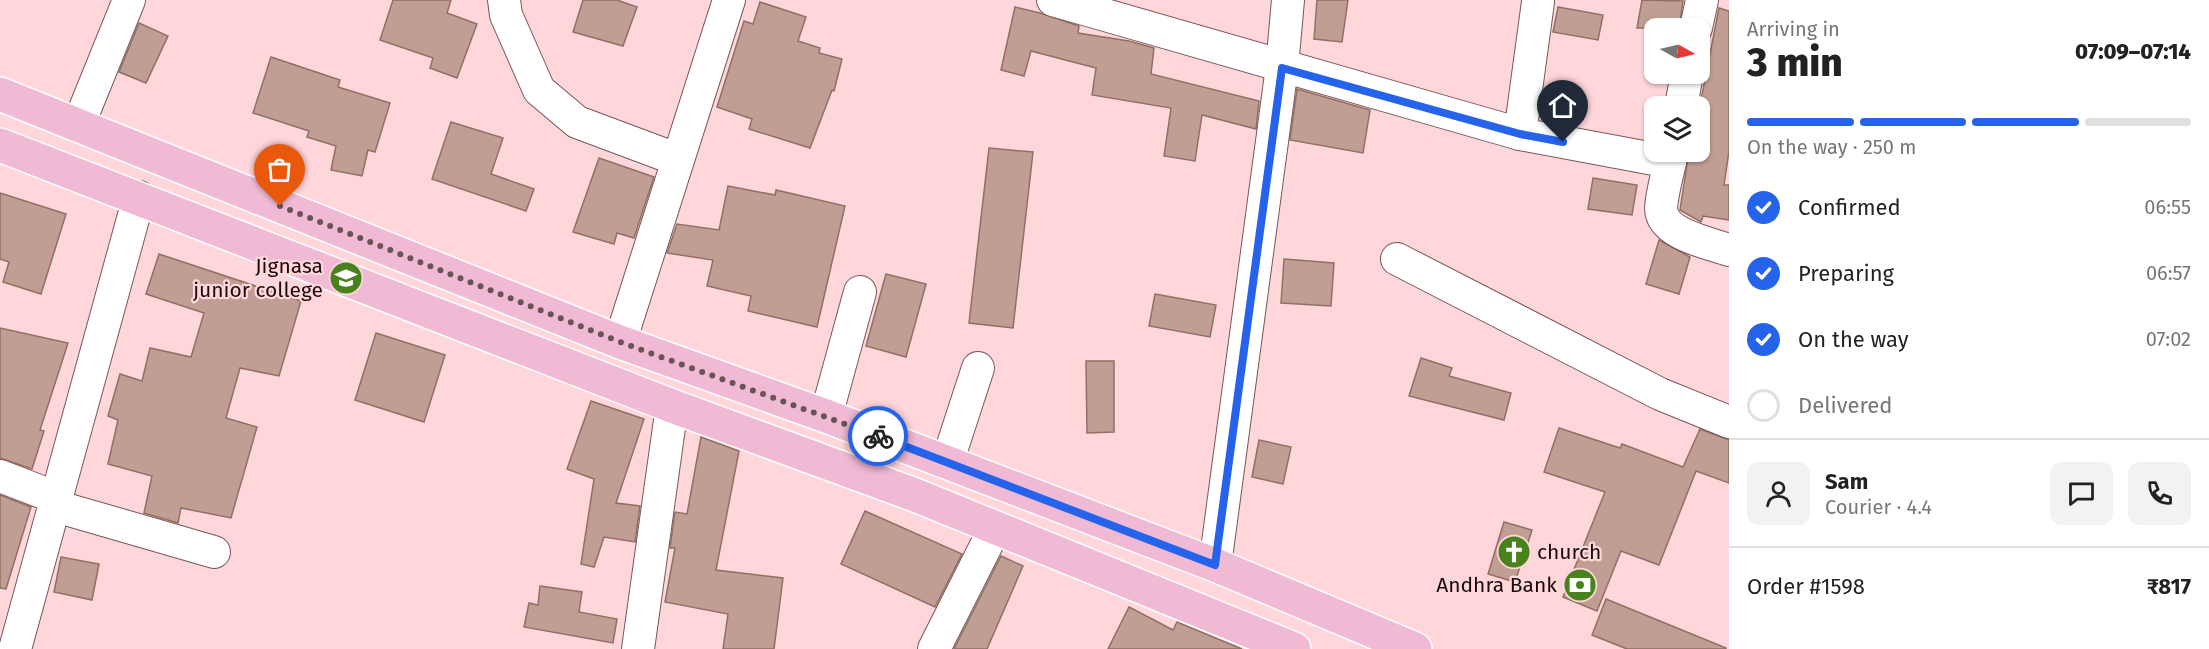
<!DOCTYPE html>
<meta charset="utf-8">
<style>
body{margin:0;font-family:"Fira Sans",sans-serif;background:#f2f2f2;color:#222;height:100vh;display:flex;flex-direction:column;font-size:22px;white-space:nowrap}
*{box-sizing:border-box;margin:0}
p{font-size:20px;color:#767676}
.icon{flex:none;width:33px;height:33px;fill:none;stroke:currentColor;stroke-width:2;stroke-linecap:round;stroke-linejoin:round}
.map{position:relative;flex:1;overflow:hidden}
.side{display:flex;flex-direction:column;background:#fff;width:480px}
.side>*{flex:none}
.needle{width:39px;rotate:98deg}
.tools{position:absolute;left:1644px;top:18px;display:grid;gap:12px}
.tools a{display:grid;place-items:center;width:66px;height:66px;border-radius:12px;background:#fff;box-shadow:0 2px 4px #0004;font-size:30px}
.pin{position:absolute;display:grid;place-items:center;width:51px;height:51px;color:#fff;margin:-62px -26px;border-radius:50% 50% 50% 0;rotate:-45deg;box-shadow:0 0 6px #0007}
.pin .icon{rotate:45deg}
.courier{position:absolute;display:grid;place-items:center;width:60px;height:60px;margin:-30px;border:4px solid #2563eb;border-radius:50%;background:#fff;color:#222;box-shadow:0 2px 8px #0007}
.overview em{font-style:normal;font-weight:800}
.overview div{display:flex;flex-direction:column-reverse}
.overview{display:flex;align-items:center;justify-content:space-between;height:102px;padding:0 18px}
h1{font-size:39px;font-weight:800;line-height:45px}
.bar{display:grid;grid-template-columns:repeat(4,1fr);gap:9px 6px;align-content:center;height:72px;padding:0 18px}
.bar i{height:8px;border-radius:4px;background:#e0e0e0}
.bar .on{background:#2563eb}
.bar p{grid-column:span 4}
.line{display:flex;align-items:center;gap:15px;padding:0 18px;border-top:2px solid #e0e0e0}
.line div{flex:1}
.round{display:grid;place-items:center;flex:none;width:63px;height:63px;border-radius:12px;background:#f2f2f2}
ol{padding:0 18px;list-style:none}
li{display:flex;align-items:center;gap:18px;height:66px}
li p{margin-inline-start:auto}
li .icon{padding:6px;border-radius:50%;background:#2563eb;color:#fff;stroke-width:4}
li:last-child{color:#767676}
li i{width:33px;height:33px;border:3px solid #e0e0e0;border-radius:50%}
main{display:flex;flex:1;min-height:0}
.map>svg:first-child{display:block}
</style>
<main>
<div class="map">
<svg width="1729" height="649" viewBox="0 0 1729 649">
<rect width="100%" height="100%" fill="#ffd6da"/>
<g fill="#c19e93" stroke="#916f65" stroke-width="1.5">
<polygon points="393,0 451,0 447,13 477,24 457,78 430,68 433,58 380,40"/>
<polygon points="583,0 617,0 637,7 623,46 573,32"/>
<polygon points="1317,0 1348,0 1342,42 1314,39"/>
<polygon points="1642,0 1683,1 1679,28 1637,28"/>
<polygon points="760,2 806,17 798,41 820,48 819,53 842,59 834,91 832,90 810,148 749,129 752,119 717,107 744,21 753,24"/>
<polygon points="1015,7 1040,13 1079,26 1078,33 1129,41 1154,48 1151,74 1259,101 1256,129 1202,115 1195,161 1164,156 1171,108 1092,95 1096,68 1031,51 1024,76 1001,70"/>
<polygon points="1558,7 1603,15 1598,40 1553,32"/>
<polygon points="1719,8 1729,11 1729,151 1724,185 1729,185 1729,220 1703,216 1701,222 1680,210 1689,152 1700,152 1700,105"/>
<polygon points="139,23 168,36 146,83 119,72"/>
<polygon points="271,57 340,80 338,87 390,103 375,152 368,150 362,176 331,170 336,146 307,137 309,131 253,113"/>
<polygon points="1297,89 1370,110 1363,153 1290,140"/>
<polygon points="451,122 503,138 491,174 534,189 526,211 432,179"/>
<polygon points="989,148 1033,152 1013,328 969,323"/>
<polygon points="599,158 654,177 634,238 617,233 614,244 573,232"/>
<polygon points="1593,178 1637,185 1632,215 1588,209"/>
<polygon points="728,186 775,195 776,190 845,206 817,327 748,311 751,296 707,286 713,260 667,253 677,224 719,230"/>
<polygon points="0,193 66,214 41,294 3,282 9,262 0,259"/>
<polygon points="1659,240 1690,257 1679,294 1646,284"/>
<polygon points="159,254 301,301 279,376 240,368 226,418 257,427 231,518 181,508 178,523 144,513 152,476 108,464 118,420 108,416 120,374 142,381 150,348 191,357 204,313 146,294"/>
<polygon points="1284,259 1334,263 1331,306 1281,303"/>
<polygon points="886,274 926,284 906,357 866,346"/>
<polygon points="1155,294 1216,305 1210,337 1149,326"/>
<polygon points="0,328 68,343 40,430 44,431 32,469 0,458"/>
<polygon points="376,333 445,355 424,422 355,400"/>
<polygon points="1421,358 1452,368 1449,376 1511,393 1504,420 1409,396"/>
<polygon points="1086,361 1114,361 1114,432 1087,433"/>
<polygon points="591,401 644,419 616,503 640,506 635,542 604,537 594,567 581,564 594,479 567,469"/>
<polygon points="1559,428 1620,448 1622,444 1683,467 1700,429 1729,440 1729,483 1696,471 1659,565 1621,551 1597,611 1563,597 1605,492 1544,472"/>
<polygon points="701,437 739,451 716,570 783,578 774,649 723,649 728,614 665,602 675,548 670,548 675,512 687,514"/>
<polygon points="1259,440 1291,447 1283,484 1252,477"/>
<polygon points="0,495 31,507 6,589 0,588"/>
<polygon points="865,511 962,554 935,607 841,564"/>
<polygon points="1504,522 1532,530 1515,582 1488,574"/>
<polygon points="1001,556 1023,566 987,649 954,649"/>
<polygon points="61,557 99,564 92,600 54,592"/>
<polygon points="540,586 582,592 579,612 617,619 613,643 524,627 529,603 538,605"/>
<polygon points="1606,599 1726,648 1726,649 1627,649 1592,635"/>
<polygon points="1129,607 1173,630 1177,622 1242,649 1108,649"/>
</g>
<g fill="none" stroke-linecap="round" stroke-linejoin="round">
<defs>
<g id="minor">
<polyline points="504,0 506,15 539,90 577,122 676,159"/>
<polyline points="1053,0 1520,134 1670,162 1672,152"/>
<polyline points="1696,28 1702,0"/>
<polyline points="1681,106 1687,74"/>
<polyline points="78,126 129,0"/>
<polyline points="1520,134 1538,2"/>
<path d="M1670 162C1667 176 1662 193 1661 208 1661 234 1709 243 1729 250"/>
<polyline points="1397,259 1660,394 1729,422"/>
<polyline points="620,342 729,0"/>
<polyline points="826,416 860,292"/>
<polyline points="947,463 978,368"/>
<polyline points="0,476 57,498"/>
<polyline points="55,506 214,552"/>
<polyline points="1215,565 1282,67 1288,0"/>
<polyline points="15,649 139,197"/>
<polyline points="638,649 672,406"/>
<polyline points="934,649 995,528"/>
</g>
<g id="trunk">
<polyline points="0,94 620,342 826,416 1215,565 1415,649"/>
<polyline points="0,145 672,406 915,495 1294,649"/>
</g>
</defs>
<use href="#minor" stroke="#785659" stroke-width="34"/>
<use href="#trunk" stroke="#fff" stroke-width="36"/>
<use href="#minor" stroke="#fff" stroke-width="32"/>
<use href="#trunk" stroke="#f0bad4" stroke-width="33"/>
</g>
<g fill="none" stroke-linecap="round" stroke-linejoin="round">
<polyline stroke="#6a5355" stroke-width="6" stroke-dasharray="0 10.8" points="280,206 620,342 878,436"/>
<polyline stroke="#2563eb" stroke-width="8" points="878,436 1215,565 1282,68 1520,134 1563,142"/>
</g>
<defs>
<symbol id="university-disc" viewBox="-11 -11 22 22"><circle r="9.5" fill="#47821d" stroke="#ffd6da"/><path d="M0-5L7-2L0 1L-7-2ZM-4 1L0 2.5L4 1V4Q0 6-4 4Z" fill="#fff"/></symbol>
<symbol id="church-disc" viewBox="-11 -11 22 22"><circle r="9.5" fill="#47821d" stroke="#ffd6da"/><path d="M-1.2-6h2.4v3.5h3.3v2.4h-3.3V6h-2.4V-.1h-3.3v-2.4h3.3Z" fill="#fff"/></symbol>
<symbol id="bank-disc" viewBox="-11 -11 22 22"><circle r="9.5" fill="#47821d" stroke="#ffd6da"/><path d="M-6-4H6V4H-6ZM0-2.3a2.3 2.3 0 1 0 0 4.6a2.3 2.3 0 1 0 0-4.6Z" fill="#fff"/></symbol>
</defs>
<g fill-rule="evenodd">
<use href="#university-disc" x="327" y="259" width="38" height="38"/>
<use href="#church-disc" x="1495" y="533" width="38" height="38"/>
<use href="#bank-disc" x="1561" y="566" width="38" height="38"/>
</g>
<g text-anchor="middle" stroke-width="4.5" stroke-linejoin="round" paint-order="stroke">
<g font-size="21" fill="#190c0d" stroke="#ffd6da" text-anchor="end">
<text x="323" y="273">Jignasa<tspan x="323" dy="24">junior college</tspan></text>
<text x="1537" y="559" text-anchor="start">church</text>
<text x="1557" y="592">Andhra Bank</text>
</g>
</g>
</svg>
<div class="tools">
<a><svg class="needle" viewBox="-14 -14 28 28"><path d="M0-13l5 13h-10z" fill="#e53935"/><path d="M0 13l5-13h-10z" fill="#767676"/></svg></a>
<a><svg class="icon" aria-label="layers" viewBox="0 0 24 24"><path d="M12 4l9 5-9 5-9-5zM3 14l9 5 9-5"/></svg></a>
</div>
<div class="pin" style="left:280px;top:206px;background:#ea580c"><svg class="icon" aria-label="bag" viewBox="0 0 24 24"><path d="M5 8h14l-1 12H6zM9 8a3 3 0 0 1 6 0"/></svg></div>
<div class="pin" style="left:1563px;top:142px;background:#1f2937"><svg class="icon" aria-label="home" viewBox="0 0 24 24"><path d="M3 11l9-7 9 7M6 9v11h12V9"/></svg></div>
<div class="courier" style="left:878px;top:436px"><svg class="icon" aria-label="bike" viewBox="0 0 24 24"><circle cx="6" cy="16" r="4"/><circle cx="18" cy="16" r="4"/><path d="M6 16l4-8h5l3 8M10 8l3 8H6M13 5h3"/></svg></div>
</div>
<section class="side">
<div class="overview"><div><h1>3 min</h1><p>Arriving in</p></div><em>07:09–07:14</em></div>
<div class="bar"><i class="on"></i><i class="on"></i><i class="on"></i><i></i><p>On the way · 250 m</p></div>
<ol>
<li><svg class="icon" aria-label="check" viewBox="0 0 24 24"><path d="M5 12l5 5 9-10"/></svg>Confirmed<p>06:55</p></li>
<li><svg class="icon" aria-label="check" viewBox="0 0 24 24"><path d="M5 12l5 5 9-10"/></svg>Preparing<p>06:57</p></li>
<li><svg class="icon" aria-label="check" viewBox="0 0 24 24"><path d="M5 12l5 5 9-10"/></svg>On the way<p>07:02</p></li>
<li><i></i>Delivered</li>
</ol>
<div class="line" style="height:108px"><a class="round"><svg class="icon" aria-label="person" viewBox="0 0 24 24"><circle cx="12" cy="8" r="4"/><path d="M4 21q1-7 8-7t8 7"/></svg></a><div><b>Sam</b><p>Courier · 4.4</p></div><a class="round"><svg class="icon" aria-label="chat" viewBox="0 0 24 24"><path d="M4 5h16v11H9l-5 4z"/></svg></a><a class="round"><svg class="icon" aria-label="phone" viewBox="0 0 24 24"><path d="M5 4h4l2 5-3 2q2 4 5 5l2-3 5 2v4C11 20 4 13 5 4z"/></svg></a></div>
<div class="line" style="height:78px"><div>Order #1598</div><b>₹817</b></div>
</section>
</main>
